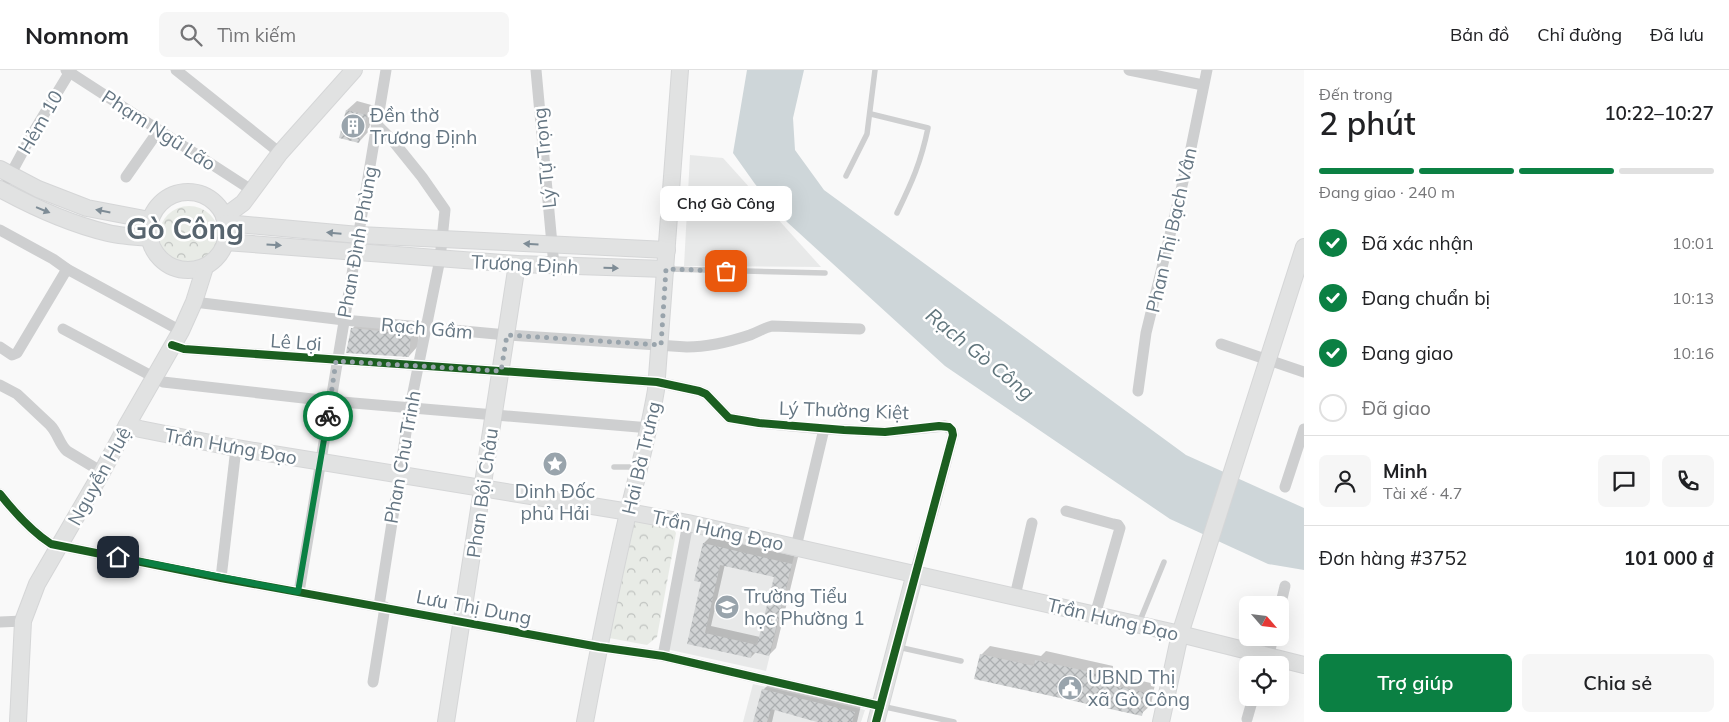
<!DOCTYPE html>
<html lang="vi">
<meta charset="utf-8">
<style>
body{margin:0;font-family:Mulish,sans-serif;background:#f6f6f6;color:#202124;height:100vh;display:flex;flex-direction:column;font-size:19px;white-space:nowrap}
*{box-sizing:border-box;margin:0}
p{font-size:16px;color:#757577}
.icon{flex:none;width:28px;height:28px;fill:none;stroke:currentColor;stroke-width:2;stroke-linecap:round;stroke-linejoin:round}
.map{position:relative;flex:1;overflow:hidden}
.panel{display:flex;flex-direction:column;background:#fff;width:425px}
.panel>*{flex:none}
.needle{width:32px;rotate:118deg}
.controls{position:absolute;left:1239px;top:526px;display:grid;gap:10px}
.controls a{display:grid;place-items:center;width:50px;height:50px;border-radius:8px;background:#fff;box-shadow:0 5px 20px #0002;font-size:25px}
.pin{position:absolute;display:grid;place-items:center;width:42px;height:42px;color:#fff;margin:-21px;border-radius:10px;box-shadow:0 2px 8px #0006}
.courier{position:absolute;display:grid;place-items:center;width:50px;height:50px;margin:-25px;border:4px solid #0b8043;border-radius:50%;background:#fff;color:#222;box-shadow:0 1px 6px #0007}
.bubble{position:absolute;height:35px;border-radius:8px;background:#fff;box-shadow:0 5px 20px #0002;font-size:16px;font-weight:600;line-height:35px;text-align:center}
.head em{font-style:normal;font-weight:600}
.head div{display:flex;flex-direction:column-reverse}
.head{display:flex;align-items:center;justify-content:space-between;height:85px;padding:0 15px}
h1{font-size:32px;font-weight:600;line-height:38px}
.bar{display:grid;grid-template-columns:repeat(4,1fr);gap:8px 5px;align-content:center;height:60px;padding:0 15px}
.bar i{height:6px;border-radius:4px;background:#e0e0e0}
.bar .active{background:#0b8043}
.bar p{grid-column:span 4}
.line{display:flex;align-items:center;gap:12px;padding:0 15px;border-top:1px solid #e0e0e0}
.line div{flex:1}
.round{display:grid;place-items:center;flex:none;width:52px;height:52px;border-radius:8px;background:#f6f6f6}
ol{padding:0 15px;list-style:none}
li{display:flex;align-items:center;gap:15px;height:55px}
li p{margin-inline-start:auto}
li .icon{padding:5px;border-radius:50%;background:#0b8043;color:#fff;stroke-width:4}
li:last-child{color:#757577}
li i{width:28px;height:28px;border:2px solid #e0e0e0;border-radius:50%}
.cta{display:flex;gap:10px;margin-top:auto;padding:10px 15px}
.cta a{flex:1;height:58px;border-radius:8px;background:#0b8043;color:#fff;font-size:20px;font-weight:600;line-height:58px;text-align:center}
.cta a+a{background:#f6f6f6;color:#202124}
header{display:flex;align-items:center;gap:30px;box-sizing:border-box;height:70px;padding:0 25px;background:#fff;border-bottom:1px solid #e0e0e0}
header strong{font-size:24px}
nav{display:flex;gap:28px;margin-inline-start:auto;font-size:18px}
.search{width:350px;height:45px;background:#f6f6f6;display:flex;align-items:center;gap:12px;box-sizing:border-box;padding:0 18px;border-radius:8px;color:#757577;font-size:19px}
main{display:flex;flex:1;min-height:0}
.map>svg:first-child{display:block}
</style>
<header>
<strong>Nomnom</strong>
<div class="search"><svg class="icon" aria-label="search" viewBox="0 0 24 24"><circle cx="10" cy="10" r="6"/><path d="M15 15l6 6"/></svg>Tìm kiếm</div>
<nav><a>Bản đồ</a><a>Chỉ đường</a><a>Đã lưu</a></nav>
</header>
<main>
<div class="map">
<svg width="1304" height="652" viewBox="0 0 1304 652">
<defs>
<pattern id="park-crowns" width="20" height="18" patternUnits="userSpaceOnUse" patternTransform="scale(1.25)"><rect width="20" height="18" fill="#e8ebe6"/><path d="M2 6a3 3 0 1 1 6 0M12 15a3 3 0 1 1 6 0" fill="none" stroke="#c0c3c0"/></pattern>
<pattern id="building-cross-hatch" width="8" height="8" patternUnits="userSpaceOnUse" patternTransform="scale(1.25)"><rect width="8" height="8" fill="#d0d2d3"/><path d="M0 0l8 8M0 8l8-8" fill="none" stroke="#acafb1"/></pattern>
</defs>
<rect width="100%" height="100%" fill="#f9f9f9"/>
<g fill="#e8e9e9">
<polygon points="690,85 723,88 821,197 684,196"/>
<polygon points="687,459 795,482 766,601 666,579"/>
<polygon points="753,614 865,640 861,652 743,652"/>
</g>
<g fill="url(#park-crowns)">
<circle cx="189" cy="166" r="30"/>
<polygon points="635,447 671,455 676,463 657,567 647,575 609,568"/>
</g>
<polygon fill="#ced6d9" points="747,0 804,0 793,48 795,80 824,120 1186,385 1304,438 1304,500 1268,494 1170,449 945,296 787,152 755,114 733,83"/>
<g fill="#0003" fill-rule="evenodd">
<polygon points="357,31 375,36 368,62 359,72 347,40"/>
<polygon points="361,249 419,255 418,276 409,286 352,259"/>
<path d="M711 466 798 487 776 578 769 585 756 582 751 587 688 573 702 511 704 473ZM725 494 775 506 760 567 711 556Z"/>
<polygon points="990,576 1041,586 1046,581 1113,596 1112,604 1155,614 1151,635 1141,644 981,585"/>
<polygon points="770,613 861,635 857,652 822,652 775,639 772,652 754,652 763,620"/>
</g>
<g fill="url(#building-cross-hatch)" fill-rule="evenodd">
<polygon points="346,40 367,45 359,73 339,68"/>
<polygon points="351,258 411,264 409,287 346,283"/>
<path d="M703 473 792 494 769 586 752 582 751 588 687 574 701 512 694 511ZM720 495 774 507 757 575 705 563Z"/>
<polygon points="980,584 1034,596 1035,590 1105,605 1103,613 1147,623 1142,646 974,609"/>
<polygon points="762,619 855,642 852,652 817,652 771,639 767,652 753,652"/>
</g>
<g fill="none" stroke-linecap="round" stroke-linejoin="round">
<defs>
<g id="secondary">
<polyline points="0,99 38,119 87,138 150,150"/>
<path d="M0 119C33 137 70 154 108 163 121 166 136 167 150 168"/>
<circle cx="188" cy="161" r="39"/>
<polyline points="224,147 243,133 280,83 354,0"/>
<polyline points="226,153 359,165 667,180"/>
<polyline points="225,172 517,194 666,199"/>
<polyline points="127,355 140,359 236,378 629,442 688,453 1180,564 1304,595"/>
<polyline points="18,652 23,551 37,514 102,402 127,355 181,261 194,232 205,197"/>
<polyline points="446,652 517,194"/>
<path d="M585 652C598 582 612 512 628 443 638 402 649 362 656 320L680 0"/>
<polyline points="876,652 915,503"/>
<polyline points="1161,652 1180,564 1304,177"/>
</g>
</defs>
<use href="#secondary" stroke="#d5d6d7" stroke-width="18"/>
<g stroke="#cecfd0" stroke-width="5.5">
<path d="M871 44 928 58C921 92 912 112 897 143"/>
<polyline points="846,106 867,64 875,0"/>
<polyline points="668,199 825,203"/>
<polyline points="614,397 638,397"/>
<polyline points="1139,553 1164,492"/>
<polyline points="898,577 961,591"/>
<polyline points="881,636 954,652"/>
</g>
<g stroke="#cecfd0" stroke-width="11">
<polyline points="66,0 253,121"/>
<polyline points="176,0 280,83"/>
<polyline points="536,0 554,196"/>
<polyline points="1129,0 1203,15"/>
<polyline points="376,54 393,71 422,107 445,140 440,189 410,337 379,536"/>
<polyline points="126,107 159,60"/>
<polyline points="8,109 34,61 71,0"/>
<polyline points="0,160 53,189 67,199 181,261"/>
<path d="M194 232 344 250 507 265 687 277C708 277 729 272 750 265 758 262 764 258 772 256L860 259"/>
<polyline points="63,259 163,312 330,331 650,358"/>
<polyline points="1221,274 1304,302"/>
<polyline points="172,275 184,279 657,312 699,321 706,324 729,348 759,353 824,359 885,362 945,356 952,360 953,365 935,434 915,503"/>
<polyline points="0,277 12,285 17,283 67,199"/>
<path d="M0 315 17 324 50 355C58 363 59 374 67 381L102 402"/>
<polyline points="1138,321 1146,263 1190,83 1207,0"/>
<polyline points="1285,417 1304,359"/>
<path d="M0 424C15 443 31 461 51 474L221 508 599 577 663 586 880 636"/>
<polyline points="1066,441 1113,454 1118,455 1120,458 1095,545"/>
<polyline points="796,477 824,359"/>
<polyline points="221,508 236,378"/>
<polyline points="299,522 386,0"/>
<polyline points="1015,526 1032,453"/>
<polyline points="1280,537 1285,516"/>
<polyline points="0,552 23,551"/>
<polyline points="663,586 688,453"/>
<polyline points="1268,587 1273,568"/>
<polyline points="373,612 385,537"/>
<polyline points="1247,649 1253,628"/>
</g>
<use href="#secondary" stroke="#e1e2e2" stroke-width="16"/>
<defs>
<g id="cycleway">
<polyline points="172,275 184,279 657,312 699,321 706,324 729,348 759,353 844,360 885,362 939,356 949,357 952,360 953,365 876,652"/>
<path d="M0 424C15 443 31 461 51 474L221 508 599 577 663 586 880 636"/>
</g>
</defs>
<use href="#cycleway" stroke="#fff" stroke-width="11"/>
<use href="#cycleway" stroke="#1b5e20" stroke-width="8"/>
</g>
<defs><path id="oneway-solid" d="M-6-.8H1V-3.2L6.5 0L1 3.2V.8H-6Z" transform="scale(1.25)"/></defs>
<g fill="#7e8c96">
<use href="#oneway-solid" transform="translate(43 140) rotate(22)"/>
<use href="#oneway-solid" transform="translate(103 141) rotate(-169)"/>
<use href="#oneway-solid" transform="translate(334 163) rotate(-175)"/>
<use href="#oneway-solid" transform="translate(531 174) rotate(-177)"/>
<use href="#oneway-solid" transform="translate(274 175) rotate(4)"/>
<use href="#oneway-solid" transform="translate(611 198) rotate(2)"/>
</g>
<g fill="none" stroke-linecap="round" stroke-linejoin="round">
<polyline stroke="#99a4ac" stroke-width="5" stroke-dasharray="0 9" points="328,346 336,291 501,301 507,265 661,275 666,199 726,201"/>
<polyline stroke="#0b8043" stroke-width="6" points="118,487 298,522 328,346"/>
</g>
<defs>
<symbol id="building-disc" viewBox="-11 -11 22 22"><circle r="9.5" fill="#99a4ac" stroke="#fff"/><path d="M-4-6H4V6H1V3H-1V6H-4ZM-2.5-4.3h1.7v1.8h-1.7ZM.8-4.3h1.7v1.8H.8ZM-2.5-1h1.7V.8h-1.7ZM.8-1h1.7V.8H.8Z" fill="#fff"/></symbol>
<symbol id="sight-disc" viewBox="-11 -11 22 22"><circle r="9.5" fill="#99a4ac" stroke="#fff"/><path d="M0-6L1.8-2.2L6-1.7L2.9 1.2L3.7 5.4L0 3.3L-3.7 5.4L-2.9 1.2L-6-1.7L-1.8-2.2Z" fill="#fff"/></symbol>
<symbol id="school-disc" viewBox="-11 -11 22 22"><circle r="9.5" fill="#99a4ac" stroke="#fff"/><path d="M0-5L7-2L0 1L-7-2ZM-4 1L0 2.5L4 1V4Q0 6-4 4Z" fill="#fff"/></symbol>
<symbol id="civic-disc" viewBox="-11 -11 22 22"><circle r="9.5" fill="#99a4ac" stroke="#fff"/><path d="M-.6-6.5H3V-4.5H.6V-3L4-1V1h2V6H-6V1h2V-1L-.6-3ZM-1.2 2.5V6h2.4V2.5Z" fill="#fff"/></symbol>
</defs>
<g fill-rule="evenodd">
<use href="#building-disc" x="339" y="42" width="28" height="28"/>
<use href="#sight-disc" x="541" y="380" width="28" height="28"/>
<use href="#school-disc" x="713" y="523" width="28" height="28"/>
<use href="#civic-disc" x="1056" y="604" width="28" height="28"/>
</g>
<g text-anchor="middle" stroke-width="5" stroke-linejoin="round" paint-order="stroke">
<g font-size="19" fill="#657683" stroke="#fff" text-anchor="start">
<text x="370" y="52">Đền thờ<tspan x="370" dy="22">Trương Định</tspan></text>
<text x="555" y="428" text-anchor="middle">Dinh Đốc<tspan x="555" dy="22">phủ Hải</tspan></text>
<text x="744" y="533">Trường Tiểu<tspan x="744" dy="22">học Phường 1</tspan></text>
<text x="1088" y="614">UBND Thị<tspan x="1088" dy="22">xã Gò Công</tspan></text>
</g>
<g font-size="19" fill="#657683" stroke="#fff">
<text transform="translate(40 52) rotate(-60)" y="7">Hẻm 10</text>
<text transform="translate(159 60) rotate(33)" y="7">Phạm Ngũ Lão</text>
<text transform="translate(544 88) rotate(-96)" y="7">Lý Tự Trọng</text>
<text transform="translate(1171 160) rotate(-77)" y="7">Phan Thị Bạch Vân</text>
<text transform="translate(357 172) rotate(-80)" y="7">Phan Đình Phùng</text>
<text transform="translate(525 194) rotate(3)" y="7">Trương Định</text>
<text transform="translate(427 258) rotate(5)" y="7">Rạch Gầm</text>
<text transform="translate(296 272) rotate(4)" y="7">Lê Lợi</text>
<text transform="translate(844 340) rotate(2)" y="7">Lý Thường Kiệt</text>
<text transform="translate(231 376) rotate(10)" y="7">Trần Hưng Đạo</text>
<text transform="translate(402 387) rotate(-80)" y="7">Phan Chu Trinh</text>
<text transform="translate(641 388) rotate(-77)" y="7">Hai Bà Trưng</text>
<text transform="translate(99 406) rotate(-61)" y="7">Nguyễn Huệ</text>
<text transform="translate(482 423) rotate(-82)" y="7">Phan Bội Châu</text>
<text transform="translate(718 460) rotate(12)" y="7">Trần Hưng Đạo</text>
<text transform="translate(474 537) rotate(11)" y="7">Lưu Thị Dung</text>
<text transform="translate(1113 549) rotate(13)" y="7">Trần Hưng Đạo</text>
</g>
<g font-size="20" font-style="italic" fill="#60757c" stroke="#fff">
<text transform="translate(980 284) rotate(39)" y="7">Rạch Gò Công</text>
</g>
<g font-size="29" font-weight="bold" fill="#57646e" stroke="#fff">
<text x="185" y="169">Gò Công</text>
</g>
</g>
</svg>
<div class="controls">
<a><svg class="needle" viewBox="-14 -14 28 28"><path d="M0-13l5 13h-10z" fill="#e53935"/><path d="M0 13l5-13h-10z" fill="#757577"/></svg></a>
<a><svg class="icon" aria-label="locate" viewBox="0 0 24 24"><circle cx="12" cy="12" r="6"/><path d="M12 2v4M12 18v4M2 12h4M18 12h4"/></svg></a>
</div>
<div class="pin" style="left:726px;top:201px;background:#ea580c"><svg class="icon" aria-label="bag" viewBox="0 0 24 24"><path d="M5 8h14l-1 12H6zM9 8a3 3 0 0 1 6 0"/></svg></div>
<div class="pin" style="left:118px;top:487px;background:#1f2937"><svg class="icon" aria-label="home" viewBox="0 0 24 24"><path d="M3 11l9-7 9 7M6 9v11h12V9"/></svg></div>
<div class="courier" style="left:328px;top:346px"><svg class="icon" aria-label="bike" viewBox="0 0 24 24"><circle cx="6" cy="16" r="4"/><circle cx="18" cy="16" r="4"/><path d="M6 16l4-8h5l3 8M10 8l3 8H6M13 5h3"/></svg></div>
<div class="bubble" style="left:660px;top:116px;width:132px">Chợ Gò Công</div>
</div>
<section class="panel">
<div class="head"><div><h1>2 phút</h1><p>Đến trong</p></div><em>10:22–10:27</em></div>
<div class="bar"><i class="active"></i><i class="active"></i><i class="active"></i><i></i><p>Đang giao · 240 m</p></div>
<ol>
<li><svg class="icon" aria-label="check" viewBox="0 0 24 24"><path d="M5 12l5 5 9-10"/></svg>Đã xác nhận<p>10:01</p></li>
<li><svg class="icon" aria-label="check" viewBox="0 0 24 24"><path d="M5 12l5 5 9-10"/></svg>Đang chuẩn bị<p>10:13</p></li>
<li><svg class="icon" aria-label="check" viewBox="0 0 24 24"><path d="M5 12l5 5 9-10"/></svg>Đang giao<p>10:16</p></li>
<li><i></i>Đã giao</li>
</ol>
<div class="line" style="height:90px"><a class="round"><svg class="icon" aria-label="person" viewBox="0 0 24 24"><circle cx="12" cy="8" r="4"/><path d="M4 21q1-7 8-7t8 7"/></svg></a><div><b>Minh</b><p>Tài xế · 4.7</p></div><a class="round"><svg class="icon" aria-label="chat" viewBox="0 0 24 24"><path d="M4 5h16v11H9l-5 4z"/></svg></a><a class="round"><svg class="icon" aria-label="phone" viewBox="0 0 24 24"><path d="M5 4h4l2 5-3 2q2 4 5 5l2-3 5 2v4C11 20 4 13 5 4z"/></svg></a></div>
<div class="line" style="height:65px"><div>Đơn hàng #3752</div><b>101 000 ₫</b></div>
<div class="cta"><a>Trợ giúp</a><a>Chia sẻ</a></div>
</section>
</main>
